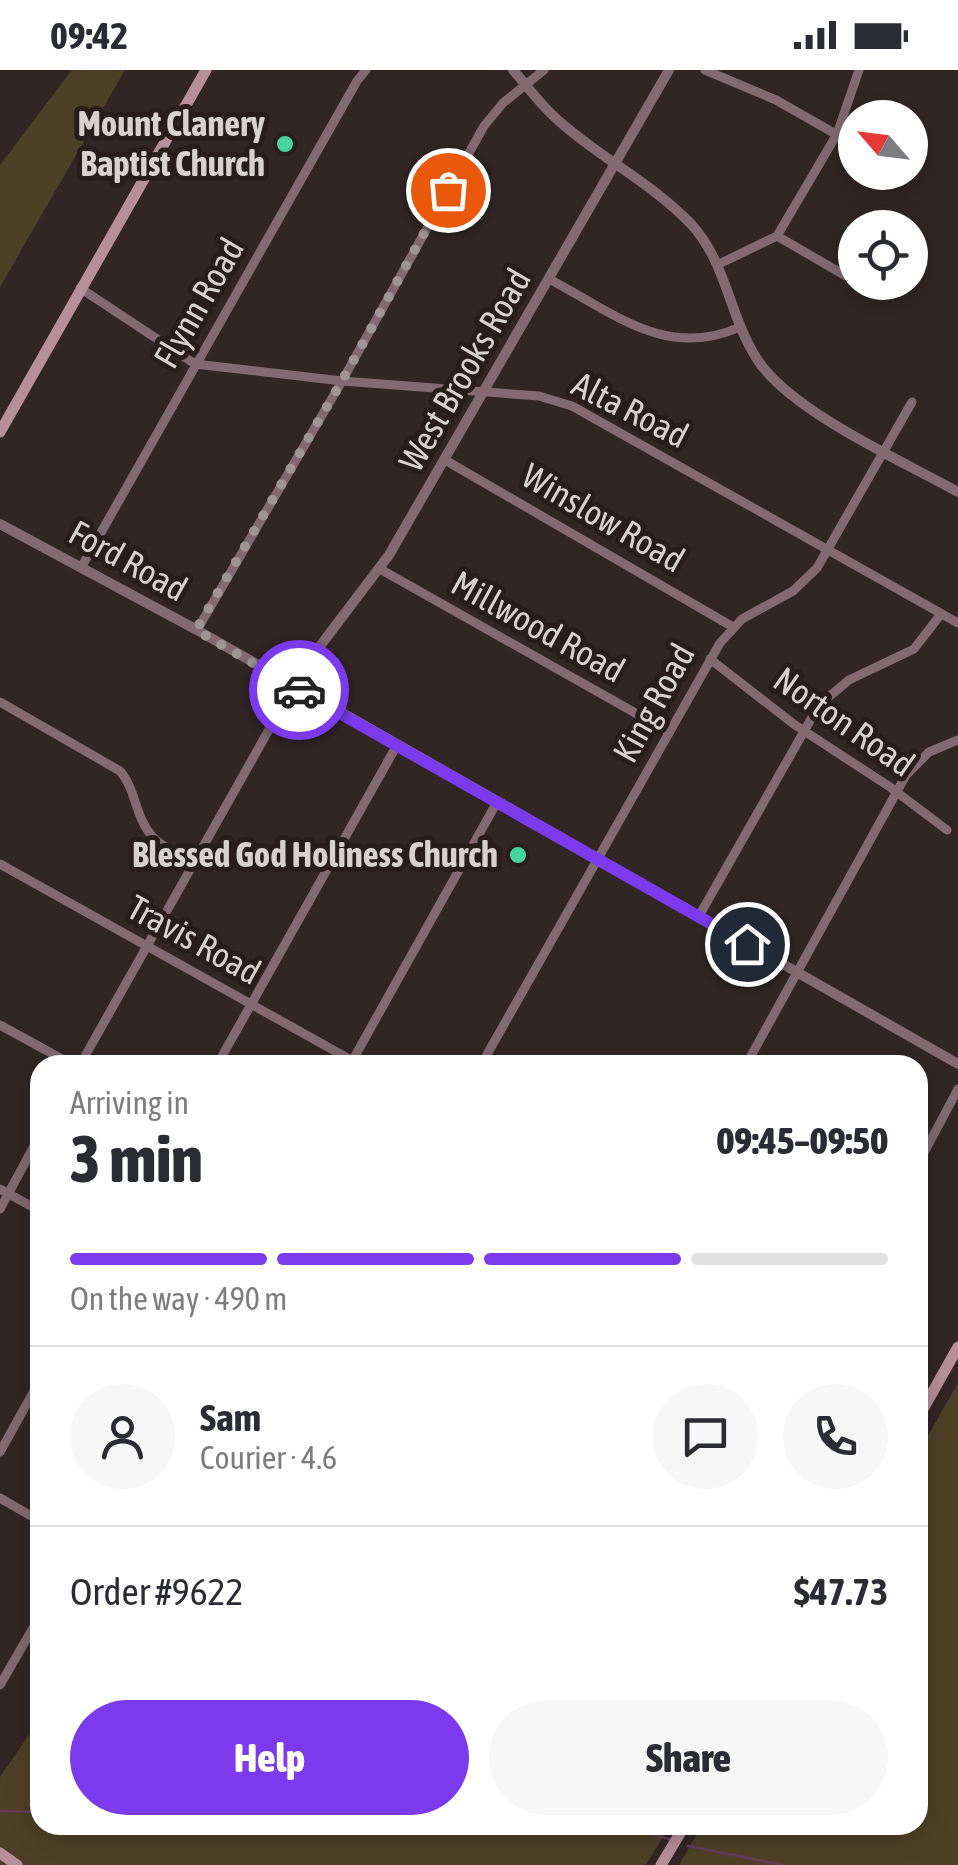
<!DOCTYPE html>
<meta charset="utf-8">
<style>
body{margin:0;font-family:"Asap Condensed",sans-serif;background:#f7f7f7;color:#2b2b33;height:100vh;display:flex;flex-direction:column;font-size:38px;white-space:nowrap}
*{box-sizing:border-box;margin:0}
p{font-size:32px;color:#7c7c81}
.icon{flex:none;width:55px;height:55px;fill:none;stroke:currentColor;stroke-width:2;stroke-linecap:round;stroke-linejoin:round}
.map{position:relative;flex:1;overflow:hidden}
.side{position:absolute;left:30px;top:985px;width:898px;height:780px;display:flex;flex-direction:column;background:#fff;border-radius:30px;box-shadow:0 5px 25px #0003}
.side>*{flex:none}
.needle{width:65px;rotate:298deg}
.fabs{position:absolute;left:838px;top:30px;display:grid;gap:20px}
.fabs a{display:grid;place-items:center;width:90px;height:90px;border-radius:50%;background:#fff;box-shadow:0 5px 25px #0003;font-size:50px}
.pin{position:absolute;display:grid;place-items:center;width:85px;height:85px;color:#fff;margin:-42px;border:5px solid #fff;border-radius:50%;box-shadow:0 2px 10px #0007}
.courier{position:absolute;display:grid;place-items:center;width:100px;height:100px;margin:-50px;border:8px solid #7c3aed;border-radius:50%;background:#fff;color:#222;box-shadow:0 2px 12px #0007}
.summary em{font-style:normal;font-weight:800}
.summary div{display:flex;flex-direction:column-reverse}
.summary{display:flex;align-items:center;justify-content:space-between;height:170px;padding:0 40px}
h1{font-size:65px;font-weight:800;line-height:75px}
.bar{display:grid;grid-template-columns:repeat(4,1fr);gap:15px 10px;align-content:center;height:120px;padding:0 40px}
.bar i{height:12px;border-radius:8px;background:#e1e1e2}
.bar .selected{background:#7c3aed}
.bar p{grid-column:span 4}
.line{display:flex;align-items:center;gap:25px;padding:0 40px;border-top:2px solid #e1e1e2}
.line div{flex:1}
.round{display:grid;place-items:center;flex:none;width:105px;height:105px;border-radius:52px;background:#f7f7f7}
.cta{display:flex;gap:20px;margin-top:auto;padding:20px 40px}
.cta a{flex:1;height:115px;border-radius:60px;background:#7c3aed;color:#fff;font-size:40px;font-weight:800;line-height:115px;text-align:center}
.cta a+a{background:#f7f7f7;color:#2b2b33}
.status{display:flex;justify-content:space-between;align-items:center;height:70px;padding:0 50px;background:#fff;direction:ltr}
.status svg{height:28px;fill:currentColor}
.map>svg:first-child{display:block}
</style>
<div class="status"><b>09:42</b><svg viewBox="0 0 49 12"><path d="M0 12V9h3v3zM5 12V6h3v6zM10 12V3h3v9zM15 12V0h3v12zM26 1h20v11H26zM47 4h2v5h-2z"/></svg></div>
<div class="map">
<svg width="958" height="1795" viewBox="0 0 958 1795">
<rect width="100%" height="100%" fill="#322625"/>
<g fill="#4e4026">
<polygon points="72,0 125,0 0,217 0,95"/>
<polygon points="958,1313 958,1795 679,1795 702,1755 918,1755 918,1383"/>
<polygon points="40,1649 40,1755 670,1755 646,1795 0,1795 0,1707"/>
</g>
<g fill="none" stroke-linecap="round" stroke-linejoin="round">
<g stroke="#633c5e" stroke-width="2.5">
<polyline points="0,1741 40,1742"/>
<polyline points="511,1755 586,1761 624,1757 669,1769"/>
<polyline points="688,1776 783,1795"/>
</g>
<g stroke="#836a72" stroke-width="9">
<polyline points="705,0 776,30 855,75"/>
<polyline points="777,166 846,206"/>
<polyline points="719,194 777,166 837,64 859,0"/>
<path d="M549 209C614 243 666 290 740 257"/>
<polyline points="80,218 195,294 342,311 539,326 572,336 958,553"/>
<polyline points="445,390 733,557"/>
<polyline points="82,496 357,11 366,0"/>
<polyline points="380,499 669,662"/>
<polyline points="197,560 342,311 484,56 503,33 544,0"/>
<polyline points="710,589 795,655 890,717 947,760"/>
<path d="M0 632 120 701C136 719 135 747 152 766 163 778 180 785 194 792"/>
<polyline points="0,794 360,995"/>
<polyline points="699,846 819,635 849,610 914,579 941,544"/>
<polyline points="0,955 73,995"/>
<polyline points="80,995 293,617"/>
<polyline points="217,995 397,675"/>
<polyline points="350,995 497,732"/>
<polyline points="481,995 720,573 742,549 793,521 817,498 912,332"/>
<polyline points="746,995 906,705 929,682 958,670"/>
<polyline points="918,1094 958,1019"/>
<polyline points="0,1119 40,1141"/>
<polyline points="0,1139 40,1065"/>
<polyline points="0,1382 40,1310"/>
<polyline points="0,1428 40,1451"/>
<polyline points="0,1615 40,1546"/>
</g>
<g stroke="#836a72" stroke-width="10">
<path d="M513 0C528 17 541 36 559 51 600 88 652 113 691 154 727 193 729 246 757 289 790 341 902 391 958 422"/>
<polyline points="0,454 197,560 958,994"/>
<polyline points="293,617 311,588 389,485 669,0"/>
</g>
<g stroke="#b68f9b" stroke-width="11">
<polyline points="0,362 206,0"/>
<polyline points="918,1348 958,1277"/>
<polyline points="0,1783 17,1795"/>
<polyline points="661,1795 685,1755"/>
</g>
</g>
<g fill="none" stroke-linecap="round" stroke-linejoin="round">
<polyline stroke="#9e9594" stroke-width="10" stroke-dasharray="0 18" points="299,620 196,560 342,311 448,120"/>
<polyline stroke="#7c3aed" stroke-width="12" points="299,620 747,874"/>
</g>
<g fill="#43d4a0" stroke="#281d1b" stroke-width="4">
<circle cx="285" cy="74" r="10"/>
<circle cx="518" cy="785" r="10"/>
</g>
<g text-anchor="middle" stroke-width="10" stroke-linejoin="round" paint-order="stroke">
<g font-size="35" font-weight="bold" fill="#d8d1d0" stroke="#281d1b" text-anchor="end">
<text x="265" y="66">Mount Clanery<tspan x="265" dy="40">Baptist Church</tspan></text>
<text x="498" y="797">Blessed God Holiness Church</text>
</g>
<g font-size="35" fill="#d8d1d0" stroke="#281d1b">
<text transform="translate(199 233) rotate(-60)" y="12">Flynn Road</text>
<text transform="translate(465 300) rotate(-60)" y="12">West Brooks Road</text>
<text transform="translate(630 340) rotate(27)" y="12">Alta Road</text>
<text transform="translate(603 448) rotate(30)" y="12">Winslow Road</text>
<text transform="translate(128 491) rotate(29)" y="12">Ford Road</text>
<text transform="translate(538 557) rotate(29)" y="12">Millwood Road</text>
<text transform="translate(654 633) rotate(-61)" y="12">King Road</text>
<text transform="translate(844 652) rotate(35)" y="12">Norton Road</text>
<text transform="translate(194 870) rotate(29)" y="12">Travis Road</text>
</g>
</g>
</svg>
<div class="fabs">
<a><svg class="needle" viewBox="-14 -14 28 28"><path d="M0-13l5 13h-10z" fill="#e53935"/><path d="M0 13l5-13h-10z" fill="#7c7c81"/></svg></a>
<a><svg class="icon" aria-label="locate" viewBox="0 0 24 24"><circle cx="12" cy="12" r="6"/><path d="M12 2v4M12 18v4M2 12h4M18 12h4"/></svg></a>
</div>
<div class="pin" style="left:448px;top:120px;background:#ea580c"><svg class="icon" aria-label="bag" viewBox="0 0 24 24"><path d="M5 8h14l-1 12H6zM9 8a3 3 0 0 1 6 0"/></svg></div>
<div class="pin" style="left:747px;top:874px;background:#1f2937"><svg class="icon" aria-label="home" viewBox="0 0 24 24"><path d="M3 11l9-7 9 7M6 9v11h12V9"/></svg></div>
<div class="courier" style="left:299px;top:620px"><svg class="icon" aria-label="car" viewBox="0 0 24 24"><path d="M5 17H2v-5l4-1 3-4h7l3 4 3 1v5h-3M9 17h6M6 11h13"/><circle cx="7" cy="17" r="2"/><circle cx="17" cy="17" r="2"/></svg></div>
<section class="side">
<div class="summary"><div><h1>3 min</h1><p>Arriving in</p></div><em>09:45–09:50</em></div>
<div class="bar"><i class="selected"></i><i class="selected"></i><i class="selected"></i><i></i><p>On the way · 490 m</p></div>
<div class="line" style="height:180px"><a class="round"><svg class="icon" aria-label="person" viewBox="0 0 24 24"><circle cx="12" cy="8" r="4"/><path d="M4 21q1-7 8-7t8 7"/></svg></a><div><b>Sam</b><p>Courier · 4.6</p></div><a class="round"><svg class="icon" aria-label="chat" viewBox="0 0 24 24"><path d="M4 5h16v11H9l-5 4z"/></svg></a><a class="round"><svg class="icon" aria-label="phone" viewBox="0 0 24 24"><path d="M5 4h4l2 5-3 2q2 4 5 5l2-3 5 2v4C11 20 4 13 5 4z"/></svg></a></div>
<div class="line" style="height:130px"><div>Order #9622</div><b>$47.73</b></div>
<div class="cta"><a>Help</a><a>Share</a></div>
</section>
</div>
